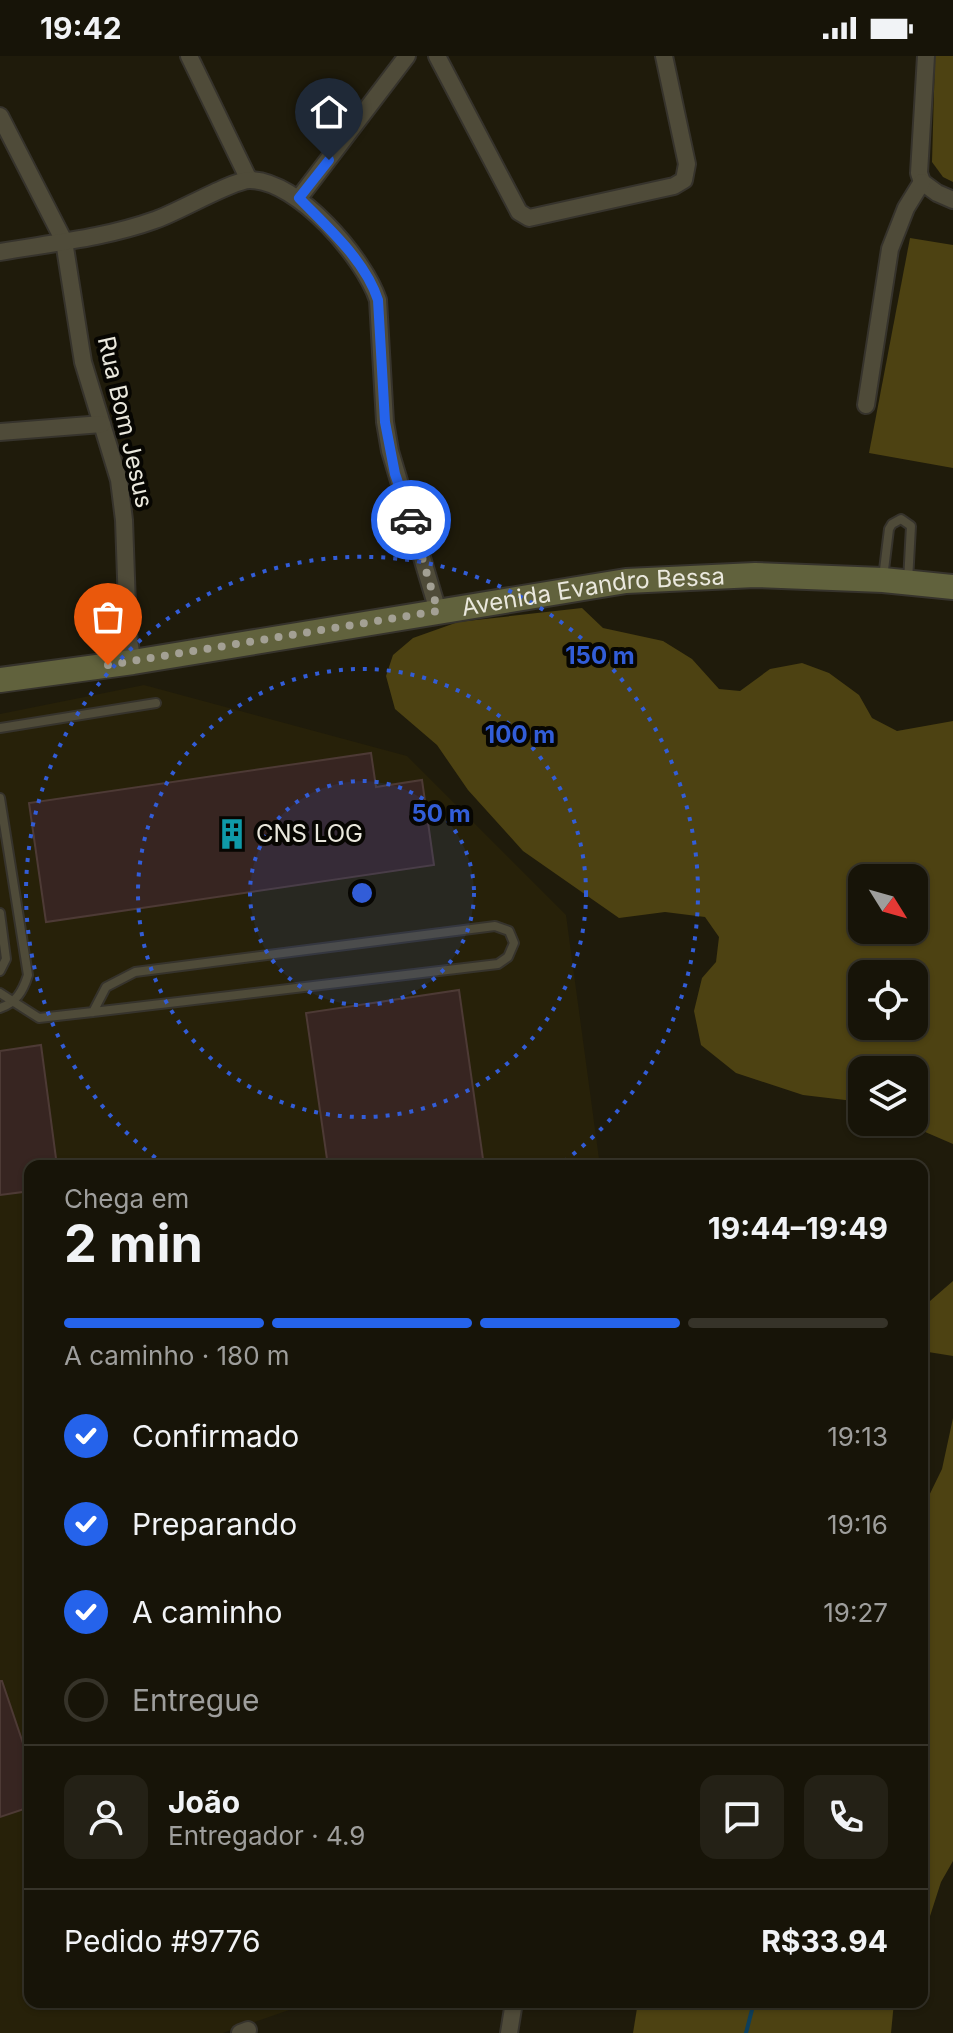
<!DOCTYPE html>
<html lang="pt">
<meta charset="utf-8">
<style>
body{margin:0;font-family:Inter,sans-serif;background:#242116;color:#f1f3f6;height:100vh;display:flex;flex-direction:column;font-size:30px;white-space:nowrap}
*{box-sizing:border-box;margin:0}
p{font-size:26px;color:#9e9e9c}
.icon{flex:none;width:44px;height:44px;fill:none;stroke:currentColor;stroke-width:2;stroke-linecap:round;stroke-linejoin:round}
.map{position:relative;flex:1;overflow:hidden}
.details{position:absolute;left:24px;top:1104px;width:904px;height:848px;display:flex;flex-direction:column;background:#171408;border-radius:16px;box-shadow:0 2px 6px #0004,0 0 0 2px #363329}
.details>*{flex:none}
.needle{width:52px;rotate:127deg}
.fabs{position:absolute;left:848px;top:808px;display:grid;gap:16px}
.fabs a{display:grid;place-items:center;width:80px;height:80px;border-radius:16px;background:#171408;box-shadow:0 2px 6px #0004,0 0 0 2px #363329;font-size:40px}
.pin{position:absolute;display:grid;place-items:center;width:68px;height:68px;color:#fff;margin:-82px -34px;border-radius:50% 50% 50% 0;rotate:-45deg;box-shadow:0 0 8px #0007}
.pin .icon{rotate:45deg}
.courier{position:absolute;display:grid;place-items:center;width:80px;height:80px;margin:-40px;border:6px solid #2563eb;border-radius:50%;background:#fff;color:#222;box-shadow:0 2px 10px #0007}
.overview em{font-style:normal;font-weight:700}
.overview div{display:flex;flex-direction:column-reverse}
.overview{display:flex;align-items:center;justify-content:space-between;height:136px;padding:0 40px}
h1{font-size:52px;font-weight:700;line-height:60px}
.bar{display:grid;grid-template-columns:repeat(4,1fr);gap:12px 8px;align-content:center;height:96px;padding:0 40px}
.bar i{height:10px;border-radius:6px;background:#363329}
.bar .current{background:#2563eb}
.bar p{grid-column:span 4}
.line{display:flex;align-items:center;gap:20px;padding:0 40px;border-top:2px solid #363329}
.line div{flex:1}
.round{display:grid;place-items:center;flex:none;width:84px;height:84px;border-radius:16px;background:#242116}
ol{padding:0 40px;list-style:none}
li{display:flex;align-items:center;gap:24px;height:88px}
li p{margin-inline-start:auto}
li .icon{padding:8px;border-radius:50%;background:#2563eb;color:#fff;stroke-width:4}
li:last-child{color:#9e9e9c}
li i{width:44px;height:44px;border:4px solid #363329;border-radius:50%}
.status{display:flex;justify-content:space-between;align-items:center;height:56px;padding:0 40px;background:#171408;direction:ltr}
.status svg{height:22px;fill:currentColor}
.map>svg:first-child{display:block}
</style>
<div class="status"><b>19:42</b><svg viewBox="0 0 49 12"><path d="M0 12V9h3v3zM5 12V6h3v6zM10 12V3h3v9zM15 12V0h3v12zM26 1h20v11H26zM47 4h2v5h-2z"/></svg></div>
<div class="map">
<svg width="953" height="1977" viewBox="0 0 953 1977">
<rect width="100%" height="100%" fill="#1f1b0b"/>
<polygon fill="#272109" points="144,629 407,700 566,859 600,1110 30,1110 30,1946 312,1946 223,1977 0,1977 0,658"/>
<g fill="#4d4212" fill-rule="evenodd">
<polygon points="935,0 953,0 953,126 943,121 932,106"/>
<polygon points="910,182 953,189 953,412 869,397"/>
<path d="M582 552 603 572 663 585 692 603 719 633 740 635 770 613 802 607 829 617 859 639 872 662 897 675 953 665V1088L902 1066H914V1014H862V1046L803 1039 736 1017 701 989 694 955 702 922 716 906 719 881 705 861 665 856 619 862 523 795 468 734 437 689 395 653 386 620 393 599 413 582 458 566ZM862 822H914V874H862ZM862 918H914V970H862Z"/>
<polygon points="953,1225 953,1300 922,1295 922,1252"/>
<polygon points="953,1362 953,1805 941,1826 922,1885 922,1454 942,1413"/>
<polygon points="638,1946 894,1946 891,1977 633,1977"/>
</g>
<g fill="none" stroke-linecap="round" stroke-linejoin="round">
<polyline stroke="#0d3f5c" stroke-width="4" points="746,1977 754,1946"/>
</g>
<g fill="#372521" stroke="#4d3a35" stroke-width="2">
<polygon points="371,697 376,731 422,724 434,809 46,866 29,747"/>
<polygon points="459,934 484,1110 328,1110 306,957"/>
<polygon points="41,989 57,1110 30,1110 30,1135 0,1139 0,995"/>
<polygon points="0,1625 2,1625 30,1708 30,1751 0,1761"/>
</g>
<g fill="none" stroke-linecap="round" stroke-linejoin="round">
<defs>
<g id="lane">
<polyline points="883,522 889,473 892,468 901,463 911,470 908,525"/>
<polyline points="0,672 156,647"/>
<path d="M0 742 28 919C23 935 16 947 0 952"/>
<polyline points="0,857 6,903 0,915"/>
<polyline points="0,937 39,962 93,956 498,908 508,901 514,887 509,875 495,870 135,916 106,931 93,956"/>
</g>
<g id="street">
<polyline points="189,0 249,124"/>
<polyline points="437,0 519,156 529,162 674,130 684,124 687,108 664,0"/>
<polyline points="0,60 64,185 83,306 119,424 124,464 128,579 133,606"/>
<polyline points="922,126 919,117 926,0"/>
<polyline points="922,126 937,137 953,144"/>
<polyline points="299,142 407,0"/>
<path d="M0 196C52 187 105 182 155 164 177 157 232 124 250 124 298 124 364 202 378 244L385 366 390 395 438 555"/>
<polyline points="866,349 890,193 906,152 922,126"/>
<polyline points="0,376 102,368"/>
<polyline points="240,1977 248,1974"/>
<polyline points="509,1977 514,1946"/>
</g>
<g id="secondary">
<path id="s1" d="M0 624 133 606 626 525 755 519 883 524 953 531"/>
</g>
</defs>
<use href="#lane" stroke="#36332c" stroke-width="12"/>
<use href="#street" stroke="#36332c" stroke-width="20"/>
<use href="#secondary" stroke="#36332c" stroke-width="28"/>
<use href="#lane" stroke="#4f4b39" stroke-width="8"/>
<use href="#street" stroke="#4f4b39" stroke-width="16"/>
<use href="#secondary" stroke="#61623d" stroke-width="24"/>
</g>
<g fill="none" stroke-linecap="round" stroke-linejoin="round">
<polyline stroke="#a3a094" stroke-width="8" stroke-dasharray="0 14.4" points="108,609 438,555 411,464"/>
<path stroke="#2563eb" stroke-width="10" d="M329 104 299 142C328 172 365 204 378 244L385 366 395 418 411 464"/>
</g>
<circle cx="362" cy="837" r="112" fill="#325dd8" fill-opacity=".12"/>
<g fill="none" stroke="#325dd8" stroke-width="4" stroke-dasharray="4 8">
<circle cx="362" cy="837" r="112"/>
<circle cx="362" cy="837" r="224"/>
<path d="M165 1109A336 336 0 1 1 559 1109"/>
</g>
<defs>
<symbol id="building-bare" viewBox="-9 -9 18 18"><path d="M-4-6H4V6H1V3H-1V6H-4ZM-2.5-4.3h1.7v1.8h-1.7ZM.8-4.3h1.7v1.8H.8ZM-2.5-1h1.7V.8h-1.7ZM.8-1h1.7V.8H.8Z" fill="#0f9aa8" stroke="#070602" stroke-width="2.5" paint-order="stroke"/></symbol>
</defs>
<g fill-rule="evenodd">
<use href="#building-bare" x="210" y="756" width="44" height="44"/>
</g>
<g text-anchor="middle" stroke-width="8" stroke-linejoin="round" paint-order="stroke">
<g font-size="24" fill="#eae8dd" stroke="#070602">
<text transform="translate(125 366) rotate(77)" y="8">Rua Bom Jesus</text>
<text dy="8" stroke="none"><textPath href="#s1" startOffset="600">Avenida Evandro Bessa</textPath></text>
</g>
<g font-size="24" fill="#eae8dd" stroke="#070602" text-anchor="start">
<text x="256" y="786">CNS LOG</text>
</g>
</g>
<circle cx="362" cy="837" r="12" fill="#325dd8" stroke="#070602" stroke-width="4"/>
<g font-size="24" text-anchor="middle" font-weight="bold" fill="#325dd8" stroke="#070602" stroke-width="8" stroke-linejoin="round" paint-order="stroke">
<text x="600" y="608">150 m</text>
<text x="520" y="687">100 m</text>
<text x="441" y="766">50 m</text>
</g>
</svg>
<div class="fabs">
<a><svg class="needle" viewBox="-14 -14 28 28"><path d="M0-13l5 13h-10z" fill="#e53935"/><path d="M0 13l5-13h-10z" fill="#9e9e9c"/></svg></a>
<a><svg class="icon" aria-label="locate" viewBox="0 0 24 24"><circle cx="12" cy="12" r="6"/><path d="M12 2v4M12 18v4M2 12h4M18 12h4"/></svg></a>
<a><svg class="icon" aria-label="layers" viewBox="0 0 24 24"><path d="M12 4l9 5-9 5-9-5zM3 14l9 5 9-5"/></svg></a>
</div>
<div class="pin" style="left:108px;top:609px;background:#ea580c"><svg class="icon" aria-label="bag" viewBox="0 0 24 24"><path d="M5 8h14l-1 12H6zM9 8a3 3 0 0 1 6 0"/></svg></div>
<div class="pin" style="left:329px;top:104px;background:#1f2937"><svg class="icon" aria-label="home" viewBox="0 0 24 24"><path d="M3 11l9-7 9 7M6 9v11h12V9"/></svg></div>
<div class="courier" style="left:411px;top:464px"><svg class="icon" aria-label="car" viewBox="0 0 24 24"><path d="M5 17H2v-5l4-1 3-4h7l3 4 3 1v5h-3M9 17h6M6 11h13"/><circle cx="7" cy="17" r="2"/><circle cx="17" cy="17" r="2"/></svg></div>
<section class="details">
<div class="overview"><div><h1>2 min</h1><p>Chega em</p></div><em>19:44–19:49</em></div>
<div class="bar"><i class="current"></i><i class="current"></i><i class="current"></i><i></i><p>A caminho · 180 m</p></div>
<ol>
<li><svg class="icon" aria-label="check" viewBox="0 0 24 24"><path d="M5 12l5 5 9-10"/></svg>Confirmado<p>19:13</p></li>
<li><svg class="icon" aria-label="check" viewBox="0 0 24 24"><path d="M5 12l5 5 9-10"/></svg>Preparando<p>19:16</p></li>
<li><svg class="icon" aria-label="check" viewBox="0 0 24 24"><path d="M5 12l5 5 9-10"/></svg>A caminho<p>19:27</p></li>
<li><i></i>Entregue</li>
</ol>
<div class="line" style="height:144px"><a class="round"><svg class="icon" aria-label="person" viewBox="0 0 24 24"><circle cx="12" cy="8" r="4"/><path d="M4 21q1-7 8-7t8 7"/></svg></a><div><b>João</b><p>Entregador · 4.9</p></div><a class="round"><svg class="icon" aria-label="chat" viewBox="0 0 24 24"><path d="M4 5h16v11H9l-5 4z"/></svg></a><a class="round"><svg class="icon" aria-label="phone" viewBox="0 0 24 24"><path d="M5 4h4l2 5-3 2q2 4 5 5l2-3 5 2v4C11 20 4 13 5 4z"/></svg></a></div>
<div class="line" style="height:104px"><div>Pedido #9776</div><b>R$33.94</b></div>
</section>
</div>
